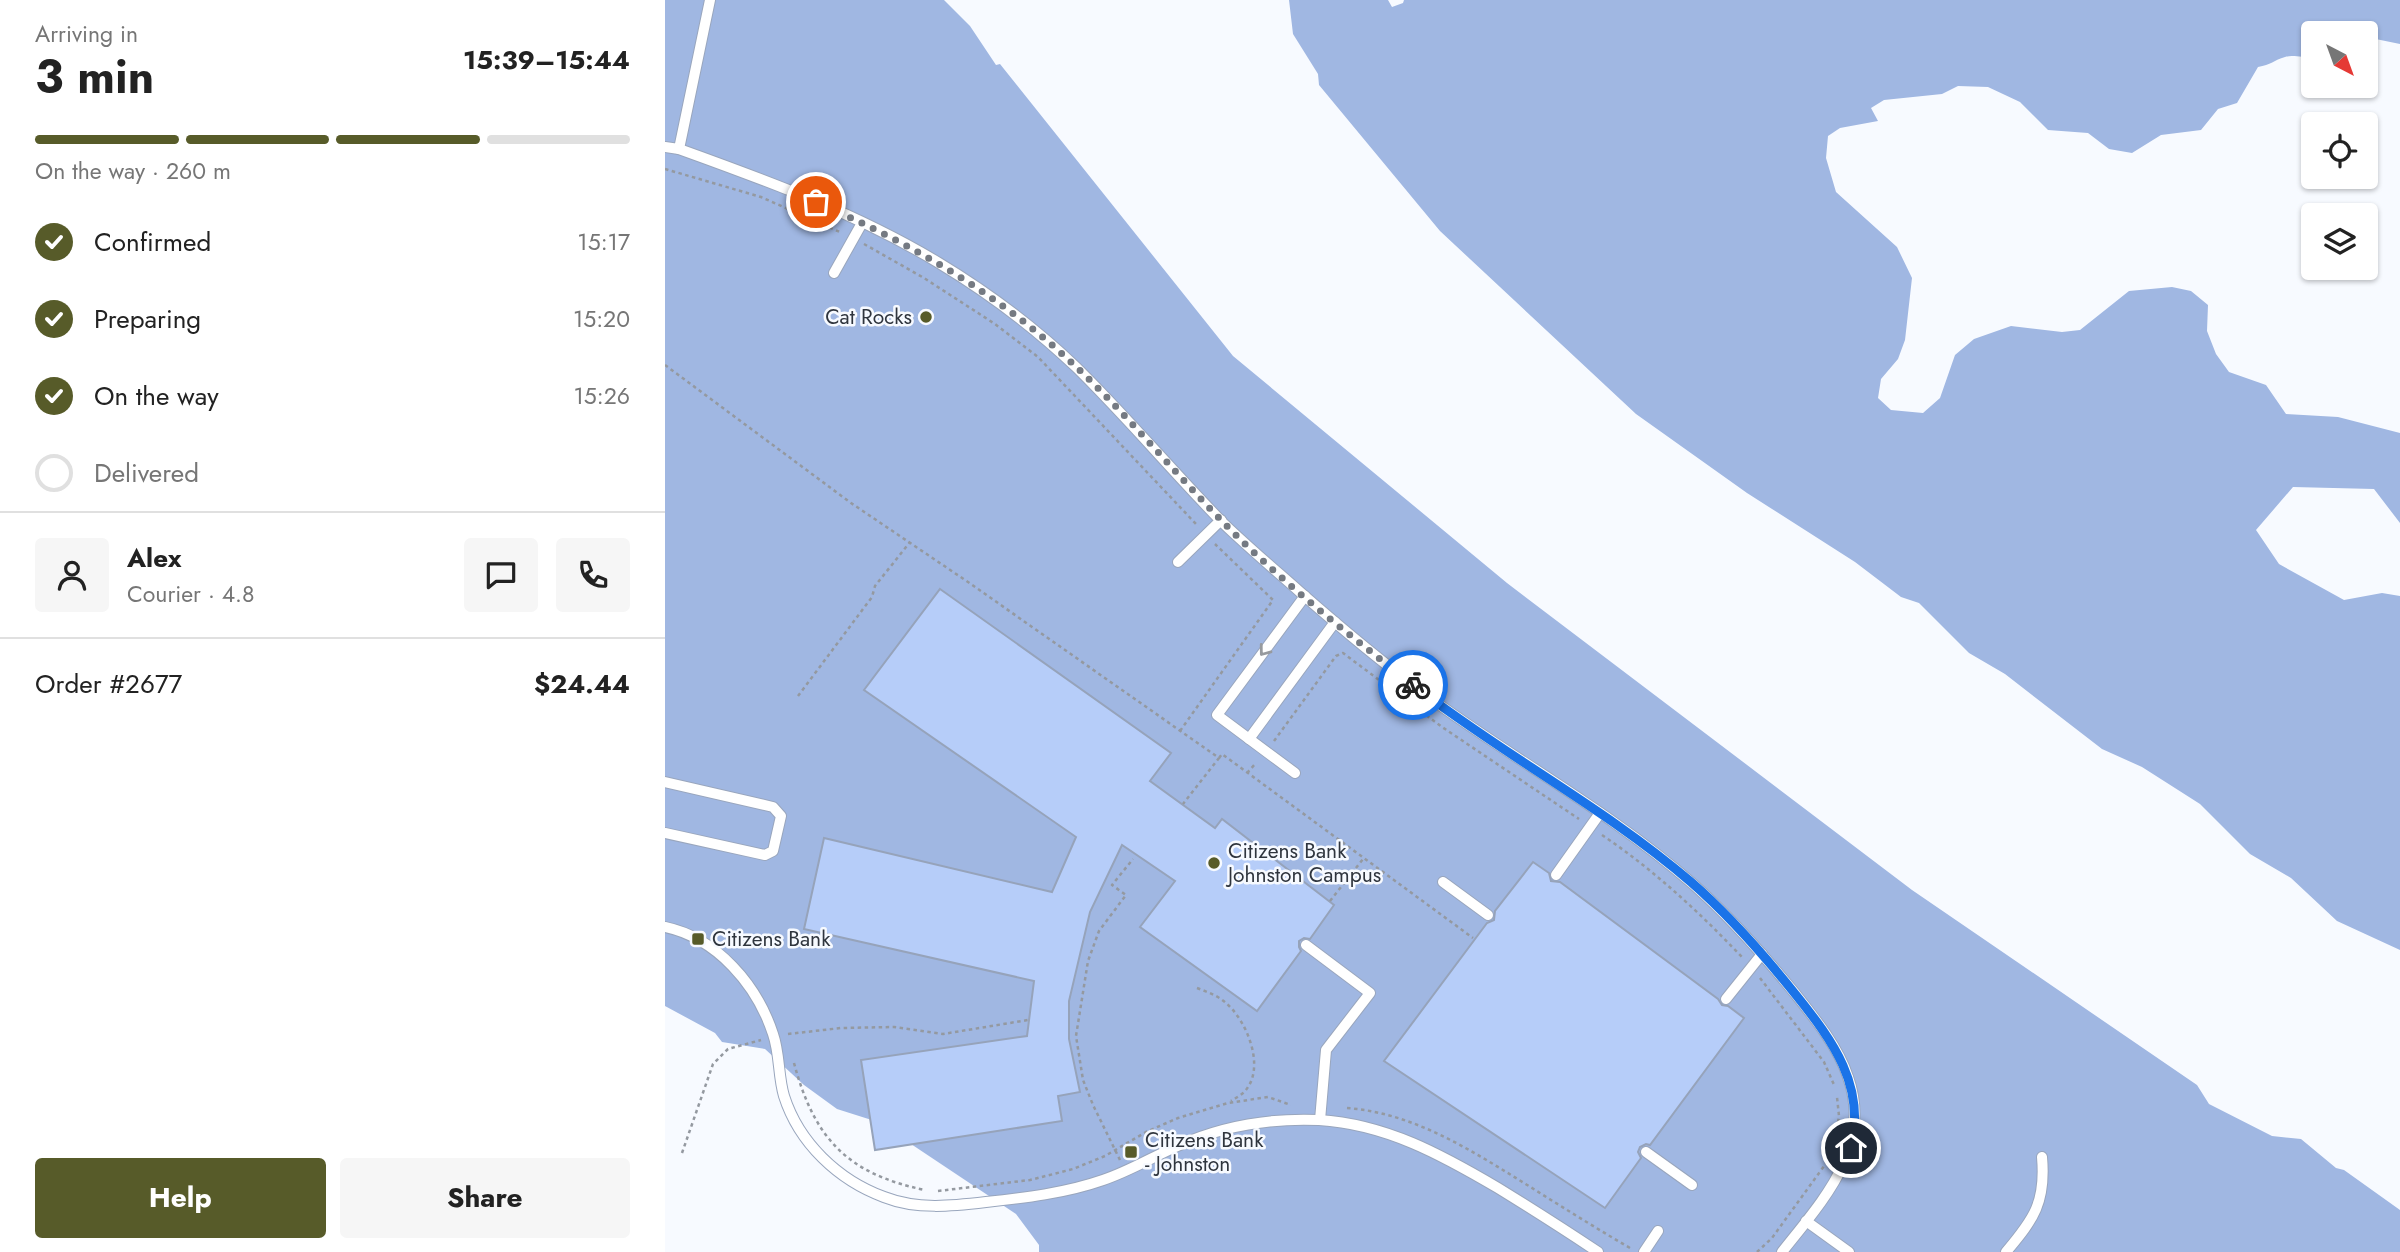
<!DOCTYPE html>
<meta charset="utf-8">
<style>
body{margin:0;font-family:Jost,sans-serif;background:#f6f6f6;color:#222;height:100vh;display:flex;flex-direction:column;font-size:26px;white-space:nowrap}
*{box-sizing:border-box;margin:0}
p{font-size:23px;color:#767676}
.icon{flex:none;width:38px;height:38px;fill:none;stroke:currentColor;stroke-width:2;stroke-linecap:round;stroke-linejoin:round}
.map{position:relative;flex:1;overflow:hidden}
.sheet{display:flex;flex-direction:column;background:#fff;width:665px}
.sheet>*{flex:none}
.needle{width:46px;rotate:139deg}
.fabs{position:absolute;left:1636px;top:21px;display:grid;gap:14px}
.fabs a{display:grid;place-items:center;width:77px;height:77px;border-radius:7px;background:#fff;box-shadow:0 2px 5px #0004;font-size:35px}
.pin{position:absolute;display:grid;place-items:center;width:60px;height:60px;color:#fff;margin:-30px;border:4px solid #fff;border-radius:50%;box-shadow:0 2px 7px #0007}
.courier{position:absolute;display:grid;place-items:center;width:70px;height:70px;margin:-35px;border:5px solid #1a73e8;border-radius:50%;background:#fff;color:#222;box-shadow:0 2px 9px #0007}
.head em{font-style:normal;font-weight:700}
.head div{display:flex;flex-direction:column-reverse}
.head{display:flex;align-items:center;justify-content:space-between;height:119px;padding:0 35px}
h1{font-size:46px;font-weight:700;line-height:52px}
.bar{display:grid;grid-template-columns:repeat(4,1fr);gap:10px 7px;align-content:center;height:84px;padding:0 35px}
.bar i{height:9px;border-radius:5px;background:#e0e0e0}
.bar .selected{background:#575b29}
.bar p{grid-column:span 4}
.line{display:flex;align-items:center;gap:18px;padding:0 35px;border-top:2px solid #e0e0e0}
.line div{flex:1}
.round{display:grid;place-items:center;flex:none;width:74px;height:74px;border-radius:7px;background:#f6f6f6}
ol{padding:0 35px;list-style:none}
li{display:flex;align-items:center;gap:21px;height:77px}
li p{margin-inline-start:auto}
li .icon{padding:7px;border-radius:50%;background:#575b29;color:#fff;stroke-width:4}
li:last-child{color:#767676}
li i{width:38px;height:38px;border:4px solid #e0e0e0;border-radius:50%}
.primary-button{display:flex;gap:14px;margin-top:auto;padding:14px 35px}
.primary-button a{flex:1;height:80px;border-radius:7px;background:#575b29;color:#fff;font-size:28px;font-weight:700;line-height:80px;text-align:center}
.primary-button a+a{background:#f6f6f6;color:#222}
main{display:flex;flex:1;min-height:0}
.map>svg:first-child{display:block}
</style>
<main>
<section class="sheet">
<div class="head"><div><h1>3 min</h1><p>Arriving in</p></div><em>15:39–15:44</em></div>
<div class="bar"><i class="selected"></i><i class="selected"></i><i class="selected"></i><i></i><p>On the way · 260 m</p></div>
<ol>
<li><svg class="icon" aria-label="check" viewBox="0 0 24 24"><path d="M5 12l5 5 9-10"/></svg>Confirmed<p>15:17</p></li>
<li><svg class="icon" aria-label="check" viewBox="0 0 24 24"><path d="M5 12l5 5 9-10"/></svg>Preparing<p>15:20</p></li>
<li><svg class="icon" aria-label="check" viewBox="0 0 24 24"><path d="M5 12l5 5 9-10"/></svg>On the way<p>15:26</p></li>
<li><i></i>Delivered</li>
</ol>
<div class="line" style="height:126px"><a class="round"><svg class="icon" aria-label="person" viewBox="0 0 24 24"><circle cx="12" cy="8" r="4"/><path d="M4 21q1-7 8-7t8 7"/></svg></a><div><b>Alex</b><p>Courier · 4.8</p></div><a class="round"><svg class="icon" aria-label="chat" viewBox="0 0 24 24"><path d="M4 5h16v11H9l-5 4z"/></svg></a><a class="round"><svg class="icon" aria-label="phone" viewBox="0 0 24 24"><path d="M5 4h4l2 5-3 2q2 4 5 5l2-3 5 2v4C11 20 4 13 5 4z"/></svg></a></div>
<div class="line" style="height:91px"><div>Order #2677</div><b>$24.44</b></div>
<div class="primary-button"><a>Help</a><a>Share</a></div>
</section>
<div class="map">
<svg width="1735" height="1252" viewBox="0 0 1735 1252">
<rect width="100%" height="100%" fill="#f7faff"/>
<g fill="#a0b7e2">
<polygon points="0,0 279,0 305,26 331,65 335,64 568,356 842,583 1247,890 1532,1085 1544,1104 1607,1136 1636,1139 1671,1168 1679,1170 1735,1210 1735,1252 374,1252 374,1245 351,1214 213,1122 172,1109 139,1085 100,1049 57,1042 50,1033 0,1006"/>
<path d="M624 0H723L727 7 738 3 739 0H1735V44L1701 37V33H1648V54C1636 60 1631 54 1620 57 1609 60 1606 65 1593 67L1572 103 1553 109 1536 130 1496 135 1467 153 1444 149 1423 133 1383 130 1355 102 1323 87 1293 86 1277 94 1219 100 1206 108 1213 121 1175 128 1163 136 1161 158 1171 192 1232 247 1247 278 1240 340 1233 359 1216 379 1213 398 1226 410 1258 413 1275 398 1290 355 1309 339 1346 326 1397 332 1415 330 1464 291 1507 287 1526 291 1543 305 1542 331 1551 354 1564 372 1601 385 1621 414 1673 417 1735 433V523L1709 489 1628 487 1591 530 1614 564 1679 600 1717 593 1735 596V950L1672 921 1626 878 1585 854 1535 804 1477 767 1437 749 1340 674 1304 653 1254 603 1236 597 1190 562 1082 493 971 414 775 231 654 85 653 74 628 34Z"/>
</g>
<g fill="#b6cdf9" stroke="#96a3ba" stroke-width="2">
<polygon points="275,589 506,753 485,781 550,828 557,819 669,905 645,939 639,938 634,941 634,947 636,951 592,1011 475,927 510,881 457,845 425,912 404,1001 404,1039 415,1092 393,1096 397,1121 210,1150 196,1060 362,1036 369,981 139,929 159,838 387,892 411,837 199,690"/>
<polygon points="868,862 884,873 886,881 895,882 1053,999 1057,1005 1063,1006 1079,1018 985,1145 981,1144 975,1147 973,1152 976,1158 940,1208 719,1061 822,923 829,920 830,911"/>
</g>
<g fill="none" stroke-linecap="round" stroke-linejoin="round">
<defs>
<g id="lane">
<polyline points="0,147 14,149 45,0"/>
<path d="M14 149C103 181 193 214 274 263 322 292 370 328 411 367 462 417 508 472 558 523 583 547 609 569 635 592 676 628 718 663 761 695 849 760 946 812 1028 884 1064 916 1097 953 1128 991 1148 1016 1173 1046 1183 1077 1208 1148 1158 1200 1117 1252"/>
<polyline points="169,273 197,223"/>
<polyline points="513,562 556,520"/>
<polyline points="584,739 670,622"/>
<polyline points="630,773 552,715 640,596"/>
<polyline points="0,782 108,807 116,816 108,851 100,855 0,833"/>
<polyline points="891,875 935,813"/>
<polyline points="778,882 823,915"/>
<path d="M0 927C52 938 92 985 108 1034 115 1054 113 1076 119 1096 134 1143 173 1180 219 1197 252 1210 287 1206 321 1202 359 1198 401 1193 438 1180 465 1171 489 1156 515 1145 558 1126 607 1118 654 1120 721 1124 777 1155 833 1188 867 1209 900 1230 933 1252"/>
<polyline points="641,945 705,993 661,1050 655,1120"/>
<polyline points="1061,999 1097,954"/>
<polyline points="981,1152 1027,1185"/>
<polyline points="1141,1221 1184,1252"/>
<polyline points="979,1252 993,1231"/>
<path d="M1341 1252C1369 1219 1381 1202 1377 1157"/>
</g>
</defs>
<use href="#lane" stroke="#99a6bd" stroke-width="12"/>
<g stroke="#9499a0" stroke-width="2.5" stroke-dasharray="3.5 3.5" stroke-linecap="butt">
<polyline points="0,169 96,197 177,233"/>
<polyline points="199,244 259,278 330,324 373,357 531,524"/>
<polyline points="0,365 186,503 303,582 554,758 518,804"/>
<polyline points="133,696 207,597 210,586 245,542"/>
<polyline points="515,731 608,600 550,544"/>
<polyline points="609,741 671,656 678,653 777,727 914,819"/>
<polyline points="554,758 557,754 808,938"/>
<polyline points="582,773 591,763"/>
<path d="M937 835C989 870 1034 912 1077 957"/>
<polyline points="665,901 698,859"/>
<polyline points="1095,978 1159,1062 1170,1087"/>
<path d="M532 988C542 992 552 995 561 1003 581 1020 599 1063 583 1087 579 1094 572 1097 566 1101"/>
<polyline points="123,1034 176,1028 229,1027 278,1034 363,1020"/>
<path d="M129 1063C149 1138 182 1174 260 1190"/>
<path d="M682 1108C748 1113 804 1149 859 1183 894 1205 929 1227 965 1248"/>
<polyline points="1171,1136 1174,1116 1172,1097"/>
<polyline points="17,1153 48,1064 63,1049 96,1040"/>
<polyline points="455,1160 428,1105 418,1080 411,1036 423,961 434,931 461,895 447,885 468,859"/>
<polyline points="273,1191 365,1180 408,1169 440,1156 481,1132 513,1118 563,1103 603,1097 626,1105"/>
<polyline points="1092,1252 1107,1238 1162,1162"/>
</g>
<use href="#lane" stroke="#fff" stroke-width="10"/>
</g>
<defs><path id="oneway-chevron" d="M-2-3.5L2.5 0L-2 3.5" fill="none" stroke-width="1.6" stroke-linecap="round" stroke-linejoin="round" transform="scale(1.75)"/></defs>
<use stroke="#979a9e" href="#oneway-chevron" transform="translate(599 651) rotate(127)"/>
<g fill="none" stroke-linecap="round" stroke-linejoin="round">
<path stroke="#757a82" stroke-width="7" stroke-dasharray="0 12.6" d="M151 202C231 237 306 278 374 334 441 389 495 457 555 519 614 580 682 633 748 685"/>
<path stroke="#1a73e8" stroke-width="9" d="M748 685C838 755 940 808 1026 882 1065 916 1099 955 1131 995 1168 1041 1201 1086 1186 1148"/>
</g>
<g fill="#575b29" stroke="#f7faff" stroke-width="2.5">
<circle cx="261" cy="317" r="7"/>
<circle cx="549" cy="863" r="7"/>
<rect x="26" y="932" width="14" height="14" rx="3.5"/>
<rect x="459" y="1145" width="14" height="14" rx="3.5"/>
</g>
<g text-anchor="middle" stroke-width="5" stroke-linejoin="round" paint-order="stroke">
<g font-size="21" fill="#2f353e" stroke="#f7faff" text-anchor="start">
<text x="247" y="324" text-anchor="end">Cat Rocks</text>
<text x="563" y="858">Citizens Bank<tspan x="563" dy="24">Johnston Campus</tspan></text>
<text x="47" y="946">Citizens Bank</text>
<text x="480" y="1147">Citizens Bank<tspan x="480" dy="24">- Johnston</tspan></text>
</g>
</g>
</svg>
<div class="fabs">
<a><svg class="needle" viewBox="-14 -14 28 28"><path d="M0-13l5 13h-10z" fill="#e53935"/><path d="M0 13l5-13h-10z" fill="#767676"/></svg></a>
<a><svg class="icon" aria-label="locate" viewBox="0 0 24 24"><circle cx="12" cy="12" r="6"/><path d="M12 2v4M12 18v4M2 12h4M18 12h4"/></svg></a>
<a><svg class="icon" aria-label="layers" viewBox="0 0 24 24"><path d="M12 4l9 5-9 5-9-5zM3 14l9 5 9-5"/></svg></a>
</div>
<div class="pin" style="left:151px;top:202px;background:#ea580c"><svg class="icon" aria-label="bag" viewBox="0 0 24 24"><path d="M5 8h14l-1 12H6zM9 8a3 3 0 0 1 6 0"/></svg></div>
<div class="pin" style="left:1186px;top:1148px;background:#1f2937"><svg class="icon" aria-label="home" viewBox="0 0 24 24"><path d="M3 11l9-7 9 7M6 9v11h12V9"/></svg></div>
<div class="courier" style="left:748px;top:685px"><svg class="icon" aria-label="bike" viewBox="0 0 24 24"><circle cx="6" cy="16" r="4"/><circle cx="18" cy="16" r="4"/><path d="M6 16l4-8h5l3 8M10 8l3 8H6M13 5h3"/></svg></div>
</div>
</main>
